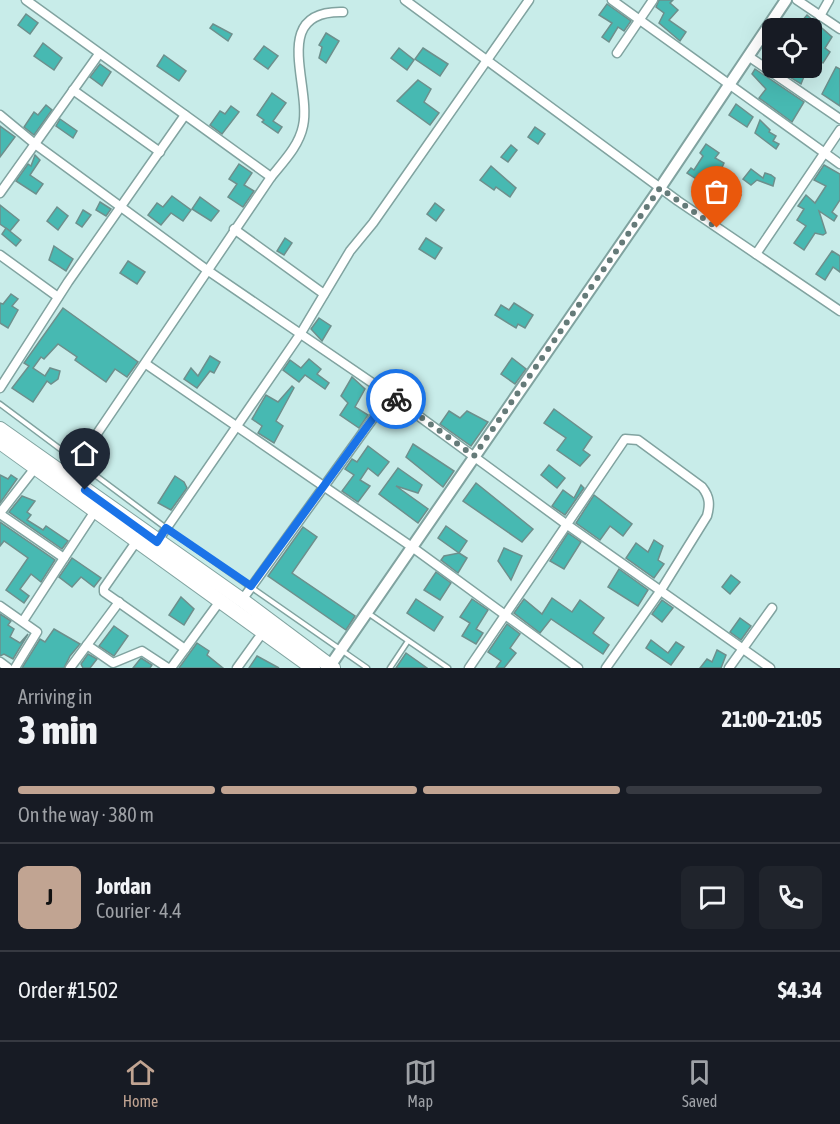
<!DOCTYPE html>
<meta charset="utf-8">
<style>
body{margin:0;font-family:"Asap Condensed",sans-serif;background:#20242c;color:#f1f3f6;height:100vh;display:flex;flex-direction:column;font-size:22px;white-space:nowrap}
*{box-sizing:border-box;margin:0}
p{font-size:20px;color:#9ea1a6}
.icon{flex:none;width:33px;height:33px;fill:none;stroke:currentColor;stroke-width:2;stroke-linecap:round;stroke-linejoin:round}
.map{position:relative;height:668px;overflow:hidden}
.details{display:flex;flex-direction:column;background:#171b24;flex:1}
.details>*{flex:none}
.tools{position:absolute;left:762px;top:18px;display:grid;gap:12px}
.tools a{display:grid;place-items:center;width:60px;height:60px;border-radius:9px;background:#171b24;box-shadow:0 6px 24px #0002;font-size:30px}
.pin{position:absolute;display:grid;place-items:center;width:51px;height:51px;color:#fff;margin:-62px -26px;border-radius:50% 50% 50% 0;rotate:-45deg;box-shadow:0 0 6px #0007}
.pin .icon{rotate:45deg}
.courier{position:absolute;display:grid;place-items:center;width:60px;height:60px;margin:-30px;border:4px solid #1a73e8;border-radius:50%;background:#fff;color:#222;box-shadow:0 2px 8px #0007}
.head em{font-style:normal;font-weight:800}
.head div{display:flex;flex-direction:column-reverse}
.head{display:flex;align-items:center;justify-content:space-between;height:102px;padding:0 18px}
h1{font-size:39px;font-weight:800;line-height:45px}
.bar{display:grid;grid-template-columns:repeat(4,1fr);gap:9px 6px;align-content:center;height:72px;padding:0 18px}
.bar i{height:8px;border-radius:4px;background:#363941}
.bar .active{background:#c1a492}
.bar p{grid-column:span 4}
.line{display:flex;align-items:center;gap:15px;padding:0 18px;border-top:2px solid #363941}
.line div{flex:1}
.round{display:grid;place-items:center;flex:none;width:63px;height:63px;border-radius:9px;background:#20242c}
.tab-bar{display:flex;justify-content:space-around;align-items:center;height:84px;border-top:2px solid #363941;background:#171b24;font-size:16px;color:#9ea1a6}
.tab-bar a{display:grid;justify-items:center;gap:3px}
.tab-bar .active{color:#c1a492}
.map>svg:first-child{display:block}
</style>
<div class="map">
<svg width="840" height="668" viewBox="0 0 840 668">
<rect width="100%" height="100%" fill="#c8ece9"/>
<g fill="#47b9b2" stroke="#6d8f8c" stroke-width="1.5">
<polygon points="659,0 673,0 670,3 678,10 669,20 686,32 680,41 659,23 664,13 656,7"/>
<polygon points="607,4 631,21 624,31 618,27 609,42 602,37 612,23 599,15"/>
<polygon points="26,14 38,23 30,34 18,25"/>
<polygon points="807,15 832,37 825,48 830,52 823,63 812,55 812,28 805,28 807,25 801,22"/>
<polygon points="213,24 232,34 228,41 210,28"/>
<polygon points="326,33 339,41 326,63 319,58 322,47 319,45"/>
<polygon points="43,43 62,58 54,70 34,56"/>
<polygon points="264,46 278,56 268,69 254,59"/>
<polygon points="399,48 414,60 407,70 391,58"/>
<polygon points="423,48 448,64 440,76 415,59"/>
<polygon points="164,55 186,71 179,81 157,66"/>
<polygon points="100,64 111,72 102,86 90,77"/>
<polygon points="836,67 840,69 840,106 822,94"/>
<polygon points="755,69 804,102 792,122 759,98 766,89 752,74"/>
<polygon points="790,69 805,74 801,84 788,76"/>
<polygon points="418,80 431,89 424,102 439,113 430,125 397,101"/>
<polygon points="272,93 286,103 273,121 282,127 278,133 262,122 264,120 257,115"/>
<polygon points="736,104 753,117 747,127 729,115"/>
<polygon points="46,105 52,110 34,135 24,127 34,112 38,115"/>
<polygon points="231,106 239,112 222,134 210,125 220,111 225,114"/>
<polygon points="60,119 77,131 73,138 56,126"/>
<polygon points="760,120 770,130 769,132 776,136 773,141 779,144 776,149 755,133"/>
<polygon points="0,126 15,137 0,157"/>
<polygon points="535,127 545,134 538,144 528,137"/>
<polygon points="706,144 719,153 715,158 724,163 714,185 704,178 701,182 687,173 691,168 694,170 703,156 700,153"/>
<polygon points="511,145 517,150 508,162 501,157"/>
<polygon points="35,155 40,160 30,175 43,184 36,194 16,181 28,164 31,166"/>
<polygon points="239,164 252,173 244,185 254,191 243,207 228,197 237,184 229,179"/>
<polygon points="824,165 840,174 840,200 832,212 837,216 834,221 819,211 826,233 823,235 815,233 804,250 794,243 806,226 797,220 804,209 798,206 806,195 815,203 826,186 814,180"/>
<polygon points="491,166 516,188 510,197 496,187 494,190 480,180"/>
<polygon points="751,169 763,178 765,173 771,175 775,178 773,186 757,180 751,185 743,179"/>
<polygon points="717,192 727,196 720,207 712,203"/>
<polygon points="734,192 741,195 733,206 726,202"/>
<polygon points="172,196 191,210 183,221 171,213 161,225 148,215 157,203 163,207"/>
<polygon points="200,197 219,211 211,221 192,209"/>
<polygon points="100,202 111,209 106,216 96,210"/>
<polygon points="435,203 444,210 436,221 427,214"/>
<polygon points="0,205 19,220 10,231 0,224"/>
<polygon points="57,207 68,216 58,230 47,221"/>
<polygon points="83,210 91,215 82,227 76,223"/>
<polygon points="6,228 21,240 16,246 2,234"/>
<polygon points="285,238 292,243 284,255 277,251"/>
<polygon points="426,238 442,248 435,259 419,249"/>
<polygon points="54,246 73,259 66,271 49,260"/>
<polygon points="832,251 840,256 840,272 833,267 825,280 816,274"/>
<polygon points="128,261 145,272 137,284 120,273"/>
<polygon points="11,294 18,299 12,306 18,310 8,328 0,323 0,303 3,304"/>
<polygon points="514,303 533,315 525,328 518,324 516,328 495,315 501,305 509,310"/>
<polygon points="63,308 138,362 127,377 115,369 106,382 75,360 77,357 58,344 44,359 41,357 33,368 45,376 50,368 60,371 58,379 51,384 47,381 33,402 12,388 29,366 24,363"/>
<polygon points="319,318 331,326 322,341 311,329"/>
<polygon points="210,356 220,362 214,373 210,371 197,388 184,379 191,368 198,376"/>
<polygon points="512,358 526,369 515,384 501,374"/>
<polygon points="309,359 321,369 317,374 329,383 325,389 305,375 299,382 283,370 290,360 301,368"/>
<polygon points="352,377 365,389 355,407 368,415 359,428 340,415 348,403 341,396"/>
<polygon points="292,386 294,388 276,421 283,426 274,443 258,433 262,426 252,419 266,395 278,402"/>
<polygon points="554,409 592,437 583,450 590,455 580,466 557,450 566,438 544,423"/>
<polygon points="449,411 460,418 467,411 488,422 471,446 440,424"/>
<polygon points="413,444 454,471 443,487 406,457"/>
<polygon points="368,446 389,462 378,476 368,468 360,480 370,486 358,502 342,491 354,475 345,469 352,459 357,462"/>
<polygon points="549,465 565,478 557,488 541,475"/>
<polygon points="398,468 422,485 418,493 396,486 428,509 418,523 379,494"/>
<polygon points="0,475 8,479 11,475 17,479 0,503"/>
<polygon points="175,476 184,482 187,488 171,510 158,503"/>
<polygon points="476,483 533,529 522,542 463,501"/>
<polygon points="581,485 584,488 565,515 552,506 563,490 574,498"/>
<polygon points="594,495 632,524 623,536 610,526 600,540 576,523"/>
<polygon points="22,496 35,501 27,512 31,515 27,520 43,530 46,526 68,541 62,549 9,512"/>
<polygon points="0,522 55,560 41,582 31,574 20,589 29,596 24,603 6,590 28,558 4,541 0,546"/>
<polygon points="446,526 467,541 459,553 438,538"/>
<polygon points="303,527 317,537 292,573 355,616 346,630 268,576"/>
<polygon points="568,533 581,542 564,569 550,561"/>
<polygon points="654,540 663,546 658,560 664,564 654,578 626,558 636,543 648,552"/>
<polygon points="504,548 522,556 511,580 498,561"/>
<polygon points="459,553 467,558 458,573 441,560 444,556"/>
<polygon points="72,558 101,578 94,587 81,577 72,587 59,577"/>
<polygon points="619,569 648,590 638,606 608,587"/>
<polygon points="436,572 451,583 440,600 424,590"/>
<polygon points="731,575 740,582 730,594 722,587"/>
<polygon points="181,597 194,609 184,625 169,615"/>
<polygon points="552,598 572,612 580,600 604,618 593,633 609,645 603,654 551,619 540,633 514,613 524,599 542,614"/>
<polygon points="416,599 443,617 434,631 407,613"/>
<polygon points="472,599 488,610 476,629 483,633 476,644 462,636 470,623 460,617"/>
<polygon points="662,600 673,608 662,622 652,614"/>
<polygon points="0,614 11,621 8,625 14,629 10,637 20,643 28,634 13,659 4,654 0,656"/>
<polygon points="740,618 751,626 741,640 730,632"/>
<polygon points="507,624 520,634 510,648 516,653 504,668 496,668 501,661 488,652"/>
<polygon points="114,626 128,636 114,656 99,646"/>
<polygon points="54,629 80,644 70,656 64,668 22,668 40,639 45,642"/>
<polygon points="651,640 668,653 676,642 684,647 671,665 646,648"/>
<polygon points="197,643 209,651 207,655 223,668 179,668"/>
<polygon points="717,650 726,655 721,668 700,668 707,659 712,662"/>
<polygon points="406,653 427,668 396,668"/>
<polygon points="88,654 97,659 90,668 83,668 81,664"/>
<polygon points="257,656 279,668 249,668"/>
<polygon points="141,658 152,665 150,668 133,668"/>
</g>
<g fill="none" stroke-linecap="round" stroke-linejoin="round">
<defs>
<g id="service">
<polyline points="0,404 166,528 367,668"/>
<polyline points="368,613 448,668"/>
<polyline points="390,668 408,641"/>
</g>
<g id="minor">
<polyline points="26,0 271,177 67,478"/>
<polyline points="405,0 678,201 840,311"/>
<polyline points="612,0 840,164"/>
<polyline points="797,0 840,29"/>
<polyline points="820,16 829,0"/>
<polyline points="617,53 653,0"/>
<polyline points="748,56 840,119"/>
<polyline points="73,90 160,152"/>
<polyline points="0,115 35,144 207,270 390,395 566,524 770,668"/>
<path d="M271 177C283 162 299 146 303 126 312 86 269 10 343 12"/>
<polyline points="0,193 99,54"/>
<polyline points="234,229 324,294"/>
<polyline points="756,254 840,130"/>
<polyline points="0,255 58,297"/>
<polyline points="146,364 412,547 578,668"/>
<polyline points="0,388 68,282 185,115"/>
<polyline points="0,513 35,468"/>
<polyline points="0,514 64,558 95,511"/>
<polyline points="136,542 104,588 104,592 185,649"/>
<polyline points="157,542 301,333 350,251 373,223 529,0"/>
<polyline points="242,600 390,395"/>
<polyline points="0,606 37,632 15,668"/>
<polyline points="23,621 64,558"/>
<polyline points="87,645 113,663 142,651 168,668"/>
<polyline points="0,662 8,668"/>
<polyline points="70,668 119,602"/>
<polyline points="171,668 220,601"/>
<polyline points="237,668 263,632"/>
<path d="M469 668 625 439 638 440 702 487C710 497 710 505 707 516L661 590 606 668"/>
<polyline points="729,668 772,608"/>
</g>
<polyline id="tertiary" points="330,666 660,188 786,0"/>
<g id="trunk">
<polyline points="0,429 242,600 333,668"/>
<polyline points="0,442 313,668"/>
</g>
</defs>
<use href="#service" stroke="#81a3a0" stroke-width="7"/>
<use href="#minor" stroke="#81a3a0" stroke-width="11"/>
<use href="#tertiary" stroke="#81a3a0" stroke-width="14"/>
<use href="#trunk" stroke="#81a3a0" stroke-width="16"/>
<use href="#service" stroke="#fff" stroke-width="4"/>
<use href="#minor" stroke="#fff" stroke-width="8"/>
<use href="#tertiary" stroke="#fff" stroke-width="10"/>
<use href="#trunk" stroke="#fff" stroke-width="14"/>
</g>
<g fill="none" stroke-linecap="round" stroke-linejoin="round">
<polyline stroke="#657b79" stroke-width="6" stroke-dasharray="0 10.8" points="396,399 474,456 660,188 717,228"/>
<polyline stroke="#1a73e8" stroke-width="8" points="85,490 157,542 166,528 251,586 390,395 396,399"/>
</g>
</svg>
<div class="tools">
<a><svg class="icon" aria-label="locate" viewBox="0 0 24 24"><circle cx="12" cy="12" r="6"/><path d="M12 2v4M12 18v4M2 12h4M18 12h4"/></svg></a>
</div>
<div class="pin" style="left:717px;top:228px;background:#ea580c"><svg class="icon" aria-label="bag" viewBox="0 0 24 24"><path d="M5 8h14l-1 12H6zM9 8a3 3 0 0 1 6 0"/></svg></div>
<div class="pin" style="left:85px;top:490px;background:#1f2937"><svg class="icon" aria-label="home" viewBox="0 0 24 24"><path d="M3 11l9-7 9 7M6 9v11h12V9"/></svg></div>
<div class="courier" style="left:396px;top:399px"><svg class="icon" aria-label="bike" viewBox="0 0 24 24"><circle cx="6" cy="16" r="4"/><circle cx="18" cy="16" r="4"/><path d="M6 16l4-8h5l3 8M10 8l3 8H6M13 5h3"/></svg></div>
</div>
<section class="details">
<div class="head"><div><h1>3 min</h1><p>Arriving in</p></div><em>21:00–21:05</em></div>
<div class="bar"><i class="active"></i><i class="active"></i><i class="active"></i><i></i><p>On the way · 380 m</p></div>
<div class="line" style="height:108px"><b class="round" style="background:#c1a492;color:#111">J</b><div><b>Jordan</b><p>Courier · 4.4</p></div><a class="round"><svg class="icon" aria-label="chat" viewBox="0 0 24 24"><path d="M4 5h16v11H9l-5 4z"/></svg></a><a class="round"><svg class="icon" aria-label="phone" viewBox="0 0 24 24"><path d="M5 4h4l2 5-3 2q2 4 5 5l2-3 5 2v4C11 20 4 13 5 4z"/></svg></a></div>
<div class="line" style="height:78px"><div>Order #1502</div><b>$4.34</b></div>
</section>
<nav class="tab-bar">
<a class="active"><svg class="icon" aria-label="home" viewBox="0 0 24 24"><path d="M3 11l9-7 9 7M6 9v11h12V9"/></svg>Home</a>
<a><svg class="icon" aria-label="map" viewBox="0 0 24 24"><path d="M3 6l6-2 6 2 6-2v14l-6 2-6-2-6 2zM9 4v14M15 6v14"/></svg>Map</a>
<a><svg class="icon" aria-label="saved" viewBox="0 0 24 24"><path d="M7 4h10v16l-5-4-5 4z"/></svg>Saved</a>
</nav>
